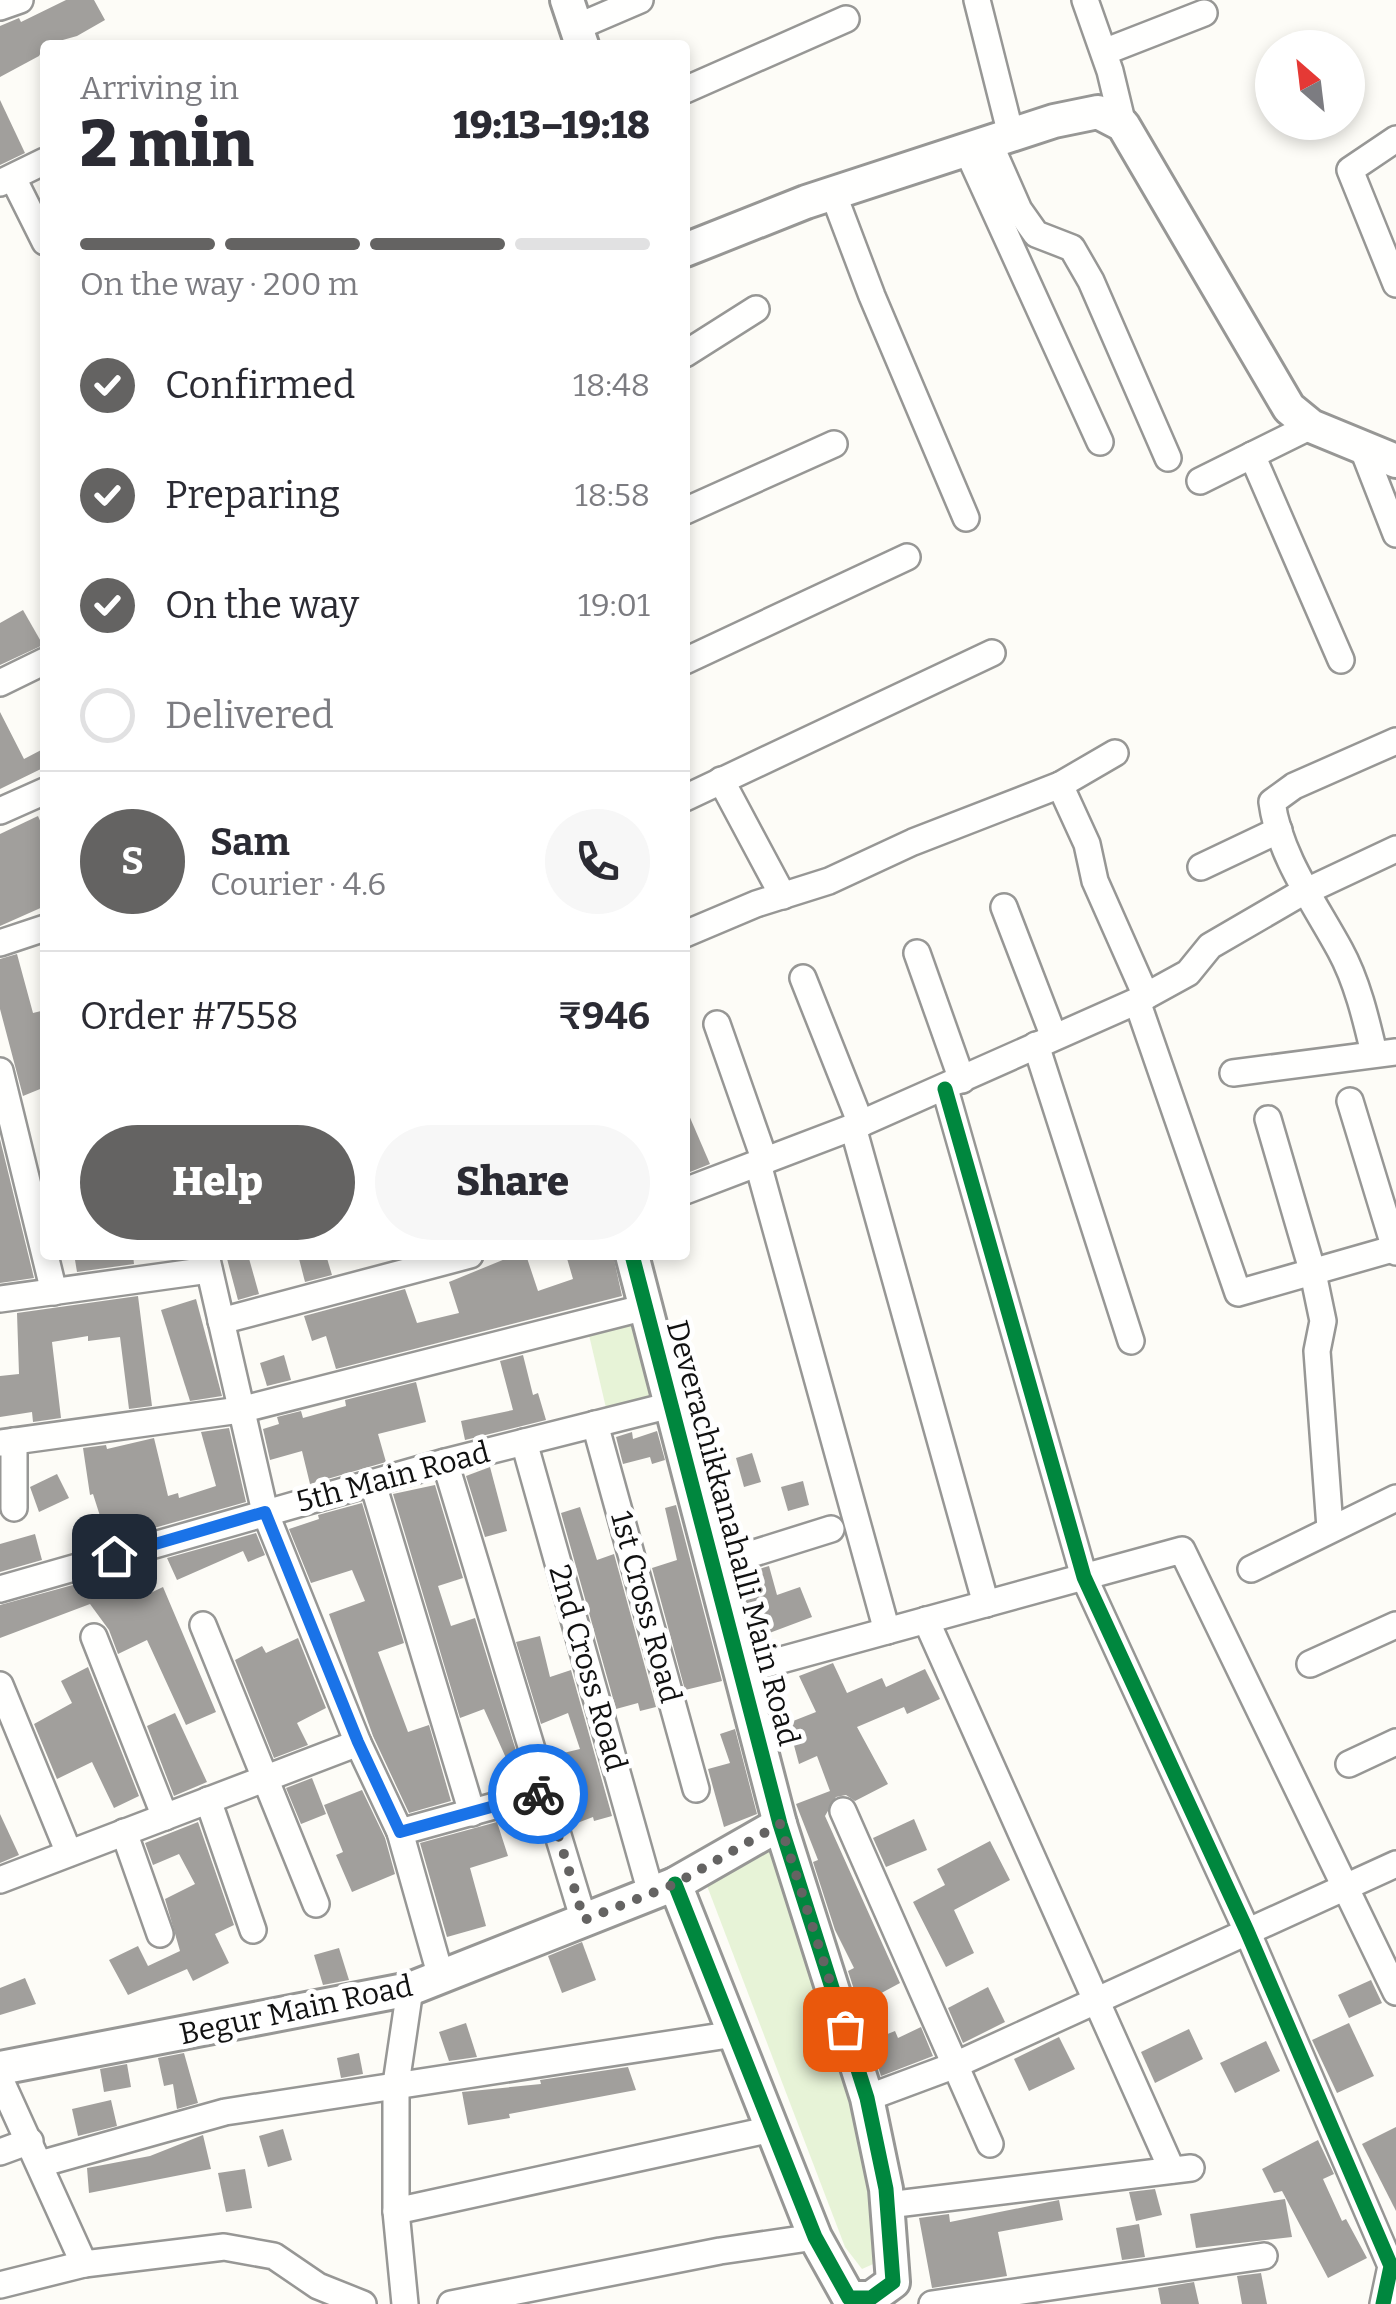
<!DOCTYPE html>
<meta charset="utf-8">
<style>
body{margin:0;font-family:Bitter,serif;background:#f7f7f7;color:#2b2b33;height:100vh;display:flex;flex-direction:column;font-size:38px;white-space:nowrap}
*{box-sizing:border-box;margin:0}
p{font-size:32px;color:#7c7c81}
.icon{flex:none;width:55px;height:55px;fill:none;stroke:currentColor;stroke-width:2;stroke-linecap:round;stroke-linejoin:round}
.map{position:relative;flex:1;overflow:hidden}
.panel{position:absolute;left:40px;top:40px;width:650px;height:1220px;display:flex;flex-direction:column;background:#fff;border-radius:10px;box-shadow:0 5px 15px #0003}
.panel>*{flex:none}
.needle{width:65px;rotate:332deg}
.controls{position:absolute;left:1255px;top:30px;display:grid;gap:20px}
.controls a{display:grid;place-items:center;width:110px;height:110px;border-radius:50%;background:#fff;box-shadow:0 5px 15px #0003;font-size:50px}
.pin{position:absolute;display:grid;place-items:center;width:85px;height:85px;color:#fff;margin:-42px;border-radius:20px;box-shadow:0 5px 15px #0006}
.courier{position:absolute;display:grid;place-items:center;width:100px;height:100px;margin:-50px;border:8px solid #1a73e8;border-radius:50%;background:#fff;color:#222;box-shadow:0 2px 12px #0007}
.headline em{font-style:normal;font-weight:800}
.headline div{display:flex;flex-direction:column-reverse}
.headline{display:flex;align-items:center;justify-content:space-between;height:170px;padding:0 40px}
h1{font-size:65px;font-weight:800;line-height:75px}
.bar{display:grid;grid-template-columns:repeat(4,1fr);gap:15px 10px;align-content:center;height:120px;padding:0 40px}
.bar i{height:12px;border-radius:8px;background:#e1e1e2}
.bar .selected{background:#646362}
.bar p{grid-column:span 4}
.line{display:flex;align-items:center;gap:25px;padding:0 40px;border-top:2px solid #e1e1e2}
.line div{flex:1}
.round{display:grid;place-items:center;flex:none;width:105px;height:105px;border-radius:52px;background:#f7f7f7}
ol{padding:0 40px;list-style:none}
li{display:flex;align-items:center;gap:30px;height:110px}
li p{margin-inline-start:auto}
li .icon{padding:10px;border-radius:50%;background:#646362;color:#fff;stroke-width:4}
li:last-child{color:#7c7c81}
li i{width:55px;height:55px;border:5px solid #e1e1e2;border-radius:50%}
.action{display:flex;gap:20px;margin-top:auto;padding:20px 40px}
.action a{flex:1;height:115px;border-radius:60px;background:#646362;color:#fff;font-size:40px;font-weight:800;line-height:115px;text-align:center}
.action a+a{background:#f7f7f7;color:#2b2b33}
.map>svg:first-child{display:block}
</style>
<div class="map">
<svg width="1396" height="2304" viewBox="0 0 1396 2304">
<rect width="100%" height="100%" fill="#fdfcf7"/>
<g fill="#e7f3d7">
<polygon points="638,1323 655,1396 606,1408 589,1335"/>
<polygon points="775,1839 857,2117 880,2261 862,2269 845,2247 704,1878"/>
</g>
<g fill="#a19f9c">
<polygon points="66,0 94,0 105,20 77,36 45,45 39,56 0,77 0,26 19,18 21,22"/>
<polygon points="0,100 25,153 0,165"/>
<polygon points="23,610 43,645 0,665 0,623"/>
<polygon points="0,712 24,759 45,748 45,767 0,789"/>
<polygon points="38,816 45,832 45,906 0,926 0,834"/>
<polygon points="17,954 33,1013 45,1010 45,1087 23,1096 0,1009 0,959"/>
<polygon points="685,1106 710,1164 685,1174"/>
<polygon points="0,1139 34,1278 0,1283"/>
<polygon points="105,1255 133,1255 134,1264 77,1272 75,1260"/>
<polygon points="226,1255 248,1255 259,1294 238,1300"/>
<polygon points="298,1255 326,1255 332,1275 305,1282"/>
<polygon points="515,1255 526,1255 538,1291 573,1279 566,1255 613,1255 622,1296 336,1369 326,1336 312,1341 304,1316 405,1289 417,1323 459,1313 449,1282"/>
<polygon points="138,1296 152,1406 129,1409 120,1337 88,1341 88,1336 52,1342 61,1418 33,1422 32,1412 0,1417 0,1376 19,1374 17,1313"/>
<polygon points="196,1299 222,1396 190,1401 161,1310"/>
<polygon points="284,1355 291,1380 267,1386 260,1363"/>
<polygon points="523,1355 533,1395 538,1393 546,1420 465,1440 461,1421 513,1410 500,1361"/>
<polygon points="416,1382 426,1422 378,1434 386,1462 310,1484 302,1451 270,1460 263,1429 279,1424 277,1417 301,1411 303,1418 346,1406 345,1400"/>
<polygon points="229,1428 246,1502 108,1541 93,1494 90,1495 83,1448 106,1445 107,1449 154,1438 168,1496 178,1493 179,1498 216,1486 201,1432"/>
<polygon points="657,1431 665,1460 652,1464 650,1457 623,1464 616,1437 632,1432 633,1439"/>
<polygon points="752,1453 761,1482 744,1487 736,1458"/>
<polygon points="490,1467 507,1531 485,1537 466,1476"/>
<polygon points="57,1474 69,1498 39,1512 30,1487"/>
<polygon points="803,1481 809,1505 788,1511 781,1487"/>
<polygon points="435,1485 463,1578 438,1586 451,1626 475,1618 517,1754 506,1758 484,1709 460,1718 393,1494"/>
<polygon points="362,1503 404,1643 378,1652 408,1732 429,1725 451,1801 409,1813 373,1736 329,1614 365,1601 352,1570 311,1583 289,1529 319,1519 318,1515"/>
<polygon points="676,1505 722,1681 685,1690 652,1568 677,1560 665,1508"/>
<polygon points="580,1507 597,1560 614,1554 656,1707 640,1711 638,1703 616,1709 561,1513"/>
<polygon points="256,1533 265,1555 248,1562 243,1551 177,1580 167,1558"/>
<polygon points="35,1534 42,1560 0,1572 0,1544"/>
<polygon points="769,1566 777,1595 800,1587 812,1617 753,1639 736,1576"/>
<polygon points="131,1569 144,1596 163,1587 216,1712 186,1725 147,1640 118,1654 109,1630 90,1604 0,1638 0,1605"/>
<polygon points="540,1636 550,1677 571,1670 612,1816 594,1821 593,1817 572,1825 551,1756 580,1749 568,1713 541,1724 516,1642"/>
<polygon points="298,1638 326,1708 297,1723 308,1745 274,1758 235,1660 262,1646 266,1653"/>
<polygon points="833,1663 847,1693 882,1678 886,1687 925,1669 940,1699 907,1714 904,1707 857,1727 888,1784 855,1801 846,1795 836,1797 825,1816 900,1983 859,2005 848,1971 854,1968 835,1930 813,1862 818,1860 796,1804 830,1791 817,1756 799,1764 788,1723 816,1712 799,1676"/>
<polygon points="88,1667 139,1796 114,1808 92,1762 57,1779 34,1724 72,1703 61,1681"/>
<polygon points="175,1713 207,1782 174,1796 147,1726"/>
<polygon points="735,1729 757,1814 724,1827 708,1769 730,1763 720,1734"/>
<polygon points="312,1778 326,1814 301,1824 286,1788"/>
<polygon points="362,1790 385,1838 395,1874 352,1892 336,1855 343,1852 324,1805"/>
<polygon points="0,1814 19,1855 0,1863"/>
<polygon points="914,1819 927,1850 886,1867 873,1838"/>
<polygon points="198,1822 234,1925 215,1934 229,1963 193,1981 187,1969 128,1995 109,1960 138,1946 148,1966 180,1951 165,1899 195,1884 179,1854 153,1865 145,1843"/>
<polygon points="497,1822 508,1856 470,1868 486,1926 447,1937 420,1843"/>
<polygon points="990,1841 1010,1880 954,1910 974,1953 946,1967 913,1902 945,1885 937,1869"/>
<polygon points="582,1942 596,1980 562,1993 548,1956"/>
<polygon points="339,1948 349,1980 323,1985 314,1955"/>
<polygon points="25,1978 36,2004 0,2015 0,1988"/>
<polygon points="1371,1980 1382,2003 1349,2018 1338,1995"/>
<polygon points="988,1987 1005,2022 963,2043 948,2008"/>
<polygon points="466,2023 477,2057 449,2061 439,2032"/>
<polygon points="1349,2023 1374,2076 1337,2093 1312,2040"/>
<polygon points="921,2027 933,2056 881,2076 870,2041 895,2031 898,2038"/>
<polygon points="1189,2029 1203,2059 1155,2083 1141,2052"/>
<polygon points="1059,2037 1075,2069 1029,2091 1014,2059"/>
<polygon points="1266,2041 1280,2071 1235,2093 1220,2063"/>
<polygon points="184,2053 198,2103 177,2109 173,2084 164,2086 158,2058"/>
<polygon points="359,2053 363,2074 341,2078 337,2058"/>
<polygon points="127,2064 131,2087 104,2092 100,2069"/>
<polygon points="628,2067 636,2090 509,2114 510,2118 468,2125 462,2092 541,2084 540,2080"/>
<polygon points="111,2100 117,2126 78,2136 72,2109"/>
<polygon points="1396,2127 1396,2211 1362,2144"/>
<polygon points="283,2129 292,2160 268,2167 259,2136"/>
<polygon points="203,2135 211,2169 89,2193 87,2168 150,2156"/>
<polygon points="1318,2140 1334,2174 1323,2179 1342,2221 1346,2219 1367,2258 1328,2278 1282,2191 1274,2193 1262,2169"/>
<polygon points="245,2169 252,2208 226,2212 218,2173"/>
<polygon points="1155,2189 1162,2215 1136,2221 1129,2192"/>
<polygon points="1285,2199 1292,2237 1196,2248 1190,2214"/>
<polygon points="1059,2200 1063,2220 998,2232 1007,2276 932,2288 919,2218 949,2214 950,2222"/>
<polygon points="1139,2224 1145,2257 1122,2260 1116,2228"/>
<polygon points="1261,2273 1267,2304 1242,2304 1237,2276"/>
<polygon points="1194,2282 1199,2304 1161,2304 1158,2288"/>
</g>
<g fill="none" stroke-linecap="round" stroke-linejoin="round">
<defs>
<g id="minor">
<polyline points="977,0 1011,135"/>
<polyline points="1085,0 1110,71 1123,125"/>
<polyline points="0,7 20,0"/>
<polyline points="577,27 640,0"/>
<polyline points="1104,52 1204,13"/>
<polyline points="685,90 846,19"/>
<polyline points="1396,139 1350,170 1396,284"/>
<polyline points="989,142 1019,210 1036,234 1072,248 1091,281 1168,458"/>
<polyline points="967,150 1100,442"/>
<polyline points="13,178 45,242"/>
<polyline points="0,183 45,161"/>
<polyline points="833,193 872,296 966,518"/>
<polyline points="685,354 756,309"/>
<polyline points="1362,447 1396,534"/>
<polyline points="1252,455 1341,660"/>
<polyline points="1200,481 1311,426"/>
<polyline points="685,511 834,444"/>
<polyline points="685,661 907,557"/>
<polyline points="0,683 45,661"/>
<polyline points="721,780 783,896"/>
<polyline points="1060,785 1115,753"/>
<polyline points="685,798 992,653"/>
<polyline points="0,811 45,791"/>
<polyline points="1201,867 1279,830"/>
<polyline points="1004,907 1054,1037"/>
<polyline points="685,934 756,904 829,881 913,842 1060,785 1087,844 1095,881 1146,996"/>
<polyline points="0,943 45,928"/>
<polyline points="917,953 962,1080"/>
<polyline points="803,978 861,1124"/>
<polyline points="1137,1001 1238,1293 1396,1248"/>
<polyline points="717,1024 765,1161"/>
<polyline points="1036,1045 1131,1341"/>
<path d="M1374 1053C1366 1019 1357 981 1340 950 1315 904 1279 855 1272 802L1294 786 1396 741"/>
<polyline points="0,1071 54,1292"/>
<polyline points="1233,1073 1396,1052"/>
<polyline points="945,1089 1084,1577 1247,1931 1391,2266 1383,2304"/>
<polyline points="1350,1101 1396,1252"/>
<polyline points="1268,1119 1313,1273 1323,1321 1317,1351 1330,1528"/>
<polyline points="853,1127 986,1604"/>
<polyline points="758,1164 887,1631"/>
<polyline points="685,1191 853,1127 1137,1001 1188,973 1210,946 1296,896 1396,849"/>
<polyline points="206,1255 265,1512 358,1743 400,1832 441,1977"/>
<polyline points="0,1299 209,1270"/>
<polyline points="221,1321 470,1255"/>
<polyline points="595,1424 696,1789"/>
<polyline points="524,1442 651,1893"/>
<polyline points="0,1443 240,1410 646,1307"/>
<polyline points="445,1462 584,1921"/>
<polyline points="373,1484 472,1813"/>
<polyline points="14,1508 14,1441"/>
<polyline points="713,1566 831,1529"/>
<polyline points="1251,1569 1396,1498"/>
<polyline points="0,1589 445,1462 671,1405"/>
<polyline points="926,1620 1172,2170"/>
<polyline points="203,1625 316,1904"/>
<polyline points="94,1637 165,1817"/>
<polyline points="1310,1664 1396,1625"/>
<polyline points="741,1671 1182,1550 1396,1992"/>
<polyline points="0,1685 69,1853"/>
<polyline points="1349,1764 1396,1742"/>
<polyline points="208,1800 253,1930"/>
<polyline points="843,1811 990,2144"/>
<polyline points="124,1832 160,1934"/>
<polyline points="400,1832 545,1792"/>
<polyline points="0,1880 358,1743"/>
<polyline points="0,2079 84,2264 0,2285"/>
<polyline points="867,2098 953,2066 1396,1864"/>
<polyline points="0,2152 30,2141"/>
<polyline points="40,2164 225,2112 735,2034"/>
<polyline points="888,2205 1191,2168"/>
<polyline points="396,2211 772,2129"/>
<polyline points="84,2264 224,2247 274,2256 318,2286 363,2304"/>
<polyline points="405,2304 396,2211 396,2084 410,1989"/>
<polyline points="451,2304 720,2251 815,2237"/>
<polyline points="932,2304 1264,2256"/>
</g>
<g id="tertiary">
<polyline points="567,0 582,45"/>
<polyline points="685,250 806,202 1054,121 1098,112 1123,125 1289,408 1311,426 1396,461"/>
<polyline points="632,1255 780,1824 867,2098 886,2189 893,2282 871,2298 849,2298 815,2237 675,1884"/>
<polyline points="0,2068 410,1989 675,1884 780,1824"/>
</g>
</defs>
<use href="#minor" stroke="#979795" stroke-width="30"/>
<use href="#tertiary" stroke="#979795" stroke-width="38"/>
<use href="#minor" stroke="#fffffe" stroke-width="25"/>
<use href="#tertiary" stroke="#fffffe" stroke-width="32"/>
<defs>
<g id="cycleway">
<polyline points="945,1089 1084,1577 1247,1931 1391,2266 1383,2304"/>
<polyline points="632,1255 780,1824 867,2098 886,2189 893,2282 871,2298 849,2298 815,2237 675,1884"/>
</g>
</defs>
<use href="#cycleway" stroke="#fff" stroke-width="21"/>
<use href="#cycleway" stroke="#00873e" stroke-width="15"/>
</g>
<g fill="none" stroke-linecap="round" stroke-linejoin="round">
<polyline stroke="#646362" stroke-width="10" stroke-dasharray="0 18" points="538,1794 545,1792 584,1920 675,1884 780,1824 845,2029"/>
<polyline stroke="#1a73e8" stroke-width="12" points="114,1556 265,1512 358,1742 400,1832 538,1794"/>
</g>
<g text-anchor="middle" stroke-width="10" stroke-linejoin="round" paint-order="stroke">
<g font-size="30" fill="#111" stroke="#fff">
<text transform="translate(393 1477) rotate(-15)" y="10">5th Main Road</text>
<text transform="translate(733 1533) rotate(75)" y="10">Deverachikkanahalli Main Road</text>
<text transform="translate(646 1607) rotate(75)" y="10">1st Cross Road</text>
<text transform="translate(588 1668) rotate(74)" y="10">2nd Cross Road</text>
<text transform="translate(296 2010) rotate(-12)" y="10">Begur Main Road</text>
</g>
</g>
</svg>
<div class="controls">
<a><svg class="needle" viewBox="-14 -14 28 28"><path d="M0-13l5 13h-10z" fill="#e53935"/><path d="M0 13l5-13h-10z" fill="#7c7c81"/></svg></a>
</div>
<div class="pin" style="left:845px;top:2029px;background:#ea580c"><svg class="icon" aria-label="bag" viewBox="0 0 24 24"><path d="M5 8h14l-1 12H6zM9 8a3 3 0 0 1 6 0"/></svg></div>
<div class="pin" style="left:114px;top:1556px;background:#1f2937"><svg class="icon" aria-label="home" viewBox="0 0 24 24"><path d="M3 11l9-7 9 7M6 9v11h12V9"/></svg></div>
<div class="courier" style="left:538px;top:1794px"><svg class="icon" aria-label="bike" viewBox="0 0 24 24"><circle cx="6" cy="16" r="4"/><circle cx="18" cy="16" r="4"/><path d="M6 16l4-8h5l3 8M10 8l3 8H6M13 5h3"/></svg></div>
<section class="panel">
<div class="headline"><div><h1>2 min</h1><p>Arriving in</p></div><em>19:13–19:18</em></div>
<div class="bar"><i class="selected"></i><i class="selected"></i><i class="selected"></i><i></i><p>On the way · 200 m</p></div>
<ol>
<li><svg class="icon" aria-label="check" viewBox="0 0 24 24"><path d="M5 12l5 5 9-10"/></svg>Confirmed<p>18:48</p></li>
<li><svg class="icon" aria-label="check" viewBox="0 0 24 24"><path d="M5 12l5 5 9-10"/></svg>Preparing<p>18:58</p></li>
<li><svg class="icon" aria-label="check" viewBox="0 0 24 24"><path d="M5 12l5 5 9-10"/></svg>On the way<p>19:01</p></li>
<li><i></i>Delivered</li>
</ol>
<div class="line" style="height:180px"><b class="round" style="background:#646362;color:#fff">S</b><div><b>Sam</b><p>Courier · 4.6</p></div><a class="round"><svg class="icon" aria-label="phone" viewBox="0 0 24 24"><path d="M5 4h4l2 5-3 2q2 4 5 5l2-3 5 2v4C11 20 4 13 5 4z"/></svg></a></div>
<div class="line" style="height:130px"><div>Order #7558</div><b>₹946</b></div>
<div class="action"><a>Help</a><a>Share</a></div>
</section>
</div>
